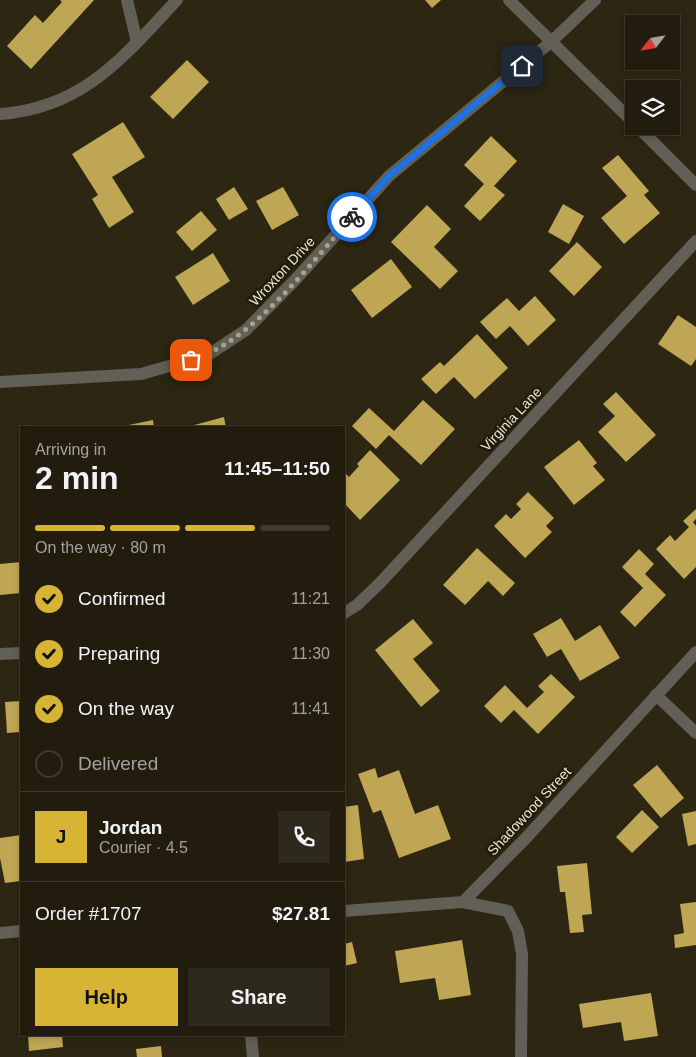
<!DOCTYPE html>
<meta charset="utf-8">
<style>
body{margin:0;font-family:Helvetica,sans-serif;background:#2d291c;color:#f1f3f6;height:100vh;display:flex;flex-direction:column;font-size:19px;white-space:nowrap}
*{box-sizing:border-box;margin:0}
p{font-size:16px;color:#a2a19e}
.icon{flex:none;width:28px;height:28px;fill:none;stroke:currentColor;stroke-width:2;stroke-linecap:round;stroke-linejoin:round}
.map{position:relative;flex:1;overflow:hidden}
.details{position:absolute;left:20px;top:426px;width:325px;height:610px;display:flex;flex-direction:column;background:#211c0e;border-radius:0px;box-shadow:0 2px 8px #0003,0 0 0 1px #3e3a2e}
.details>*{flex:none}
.needle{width:32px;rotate:239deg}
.buttons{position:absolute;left:625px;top:15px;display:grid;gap:10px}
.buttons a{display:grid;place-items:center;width:55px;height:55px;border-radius:0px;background:#211c0e;box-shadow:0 2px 8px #0003,0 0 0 1px #3e3a2e;font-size:25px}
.pin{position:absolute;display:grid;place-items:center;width:42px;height:42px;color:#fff;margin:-21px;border-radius:10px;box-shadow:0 2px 8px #0006}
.courier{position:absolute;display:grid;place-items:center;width:50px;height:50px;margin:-25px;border:4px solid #1a73e8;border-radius:50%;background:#fff;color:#222;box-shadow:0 1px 6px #0007}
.overview em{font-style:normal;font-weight:700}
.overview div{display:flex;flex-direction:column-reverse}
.overview{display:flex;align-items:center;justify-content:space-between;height:85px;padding:0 15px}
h1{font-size:32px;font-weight:700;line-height:38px}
.bar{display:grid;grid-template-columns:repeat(4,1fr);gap:8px 5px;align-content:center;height:60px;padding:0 15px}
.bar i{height:6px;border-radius:4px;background:#3e3a2e}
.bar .on{background:#d8b434}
.bar p{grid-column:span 4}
.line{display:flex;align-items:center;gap:12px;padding:0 15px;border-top:1px solid #3e3a2e}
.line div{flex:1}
.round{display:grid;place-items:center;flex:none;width:52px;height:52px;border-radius:0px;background:#2d291c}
ol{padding:0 15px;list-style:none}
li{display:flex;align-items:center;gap:15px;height:55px}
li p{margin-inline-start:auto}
li .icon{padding:5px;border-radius:50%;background:#d8b434;color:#111;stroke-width:4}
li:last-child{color:#a2a19e}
li i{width:28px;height:28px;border:2px solid #3e3a2e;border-radius:50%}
.action{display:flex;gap:10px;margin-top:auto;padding:10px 15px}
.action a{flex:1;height:58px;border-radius:0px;background:#d8b434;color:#111;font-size:20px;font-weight:700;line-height:58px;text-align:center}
.action a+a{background:#2d291c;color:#f1f3f6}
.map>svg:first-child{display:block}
</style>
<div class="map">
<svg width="696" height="1057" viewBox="0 0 696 1057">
<rect width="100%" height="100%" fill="#2c2613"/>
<g fill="#bfa654">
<polygon points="60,0 94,0 31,69 7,46 35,15 43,23 62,2"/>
<polygon points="425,0 441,0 432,8"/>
<polygon points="187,60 209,82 173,119 150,97"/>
<polygon points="123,122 145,157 112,177 134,212 109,228 92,199 98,195 72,154"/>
<polygon points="491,136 517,161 494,186 505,195 480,221 464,206 484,184 464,165"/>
<polygon points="618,155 649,191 644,195 660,213 624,244 601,218 627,196 602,168"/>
<polygon points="234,187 248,209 229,220 216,199"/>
<polygon points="283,187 299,215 272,230 256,201"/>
<polygon points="563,204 584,216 569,244 548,232"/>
<polygon points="427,205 451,229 434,247 458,271 440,289 391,242"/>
<polygon points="201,211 217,230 192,251 176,232"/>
<polygon points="577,242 602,267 574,296 549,271"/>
<polygon points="213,253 230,281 193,305 175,277"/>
<polygon points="391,259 412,287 372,318 351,290"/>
<polygon points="535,296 556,320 528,346 510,326 496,339 480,322 507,298 519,311"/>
<polygon points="678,315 696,327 696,359 691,366 658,344"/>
<polygon points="477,334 508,368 475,399 454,377 436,394 421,379 440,362 444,366"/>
<polygon points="616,392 656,435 626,462 598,432 615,416 603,404"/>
<polygon points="423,400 455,429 421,465 389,435 376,449 352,426 369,408 394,431"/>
<polygon points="224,417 226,428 187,428 187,427"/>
<polygon points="153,420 154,428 119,428 119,427"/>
<polygon points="579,440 597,463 593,466 605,480 574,505 544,467"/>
<polygon points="370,450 400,480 360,520 344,503 344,472 349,477 359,466 357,464"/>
<polygon points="528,492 554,518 546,526 552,532 525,558 494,526 506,514 511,519 521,509 516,504"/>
<polygon points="696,509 696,519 693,522 696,526 696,567 684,579 656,549 670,535 675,541 689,527 683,521"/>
<polygon points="477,548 515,583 503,596 488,581 465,605 443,585"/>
<polygon points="639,549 654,564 645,574 666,595 635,627 620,612 643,588 622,567"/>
<polygon points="21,562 21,593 0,595 0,564"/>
<polygon points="561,618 575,641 600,625 620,658 580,681 561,649 547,657 533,634"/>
<polygon points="413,619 433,643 413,659 440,691 421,707 375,650"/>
<polygon points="551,674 575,697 538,734 514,710 501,723 484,706 505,685 527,708 544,692 538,686"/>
<polygon points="21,701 21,732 7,733 5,702"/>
<polygon points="657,765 684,798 661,818 633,785"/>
<polygon points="375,768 378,778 399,770 415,814 438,805 451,839 399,858 381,810 373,813 358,774"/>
<polygon points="358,805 364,859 344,862 344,807"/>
<polygon points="642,810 659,827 632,853 616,837"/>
<polygon points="696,811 696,844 688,846 682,814"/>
<polygon points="21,835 21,881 5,883 0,858 0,838"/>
<polygon points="587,863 592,914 582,915 584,932 570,933 565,892 560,892 557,866"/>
<polygon points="696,902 696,945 675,948 674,935 684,933 680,904"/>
<polygon points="462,940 471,995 439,1000 435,978 400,983 395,951"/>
<polygon points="352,942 357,963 344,966 344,944"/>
<polygon points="651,993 658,1036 624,1041 621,1022 583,1028 579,1004"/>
<polygon points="28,1035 62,1035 63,1047 29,1051"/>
<polygon points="161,1046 162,1057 137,1057 136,1049"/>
</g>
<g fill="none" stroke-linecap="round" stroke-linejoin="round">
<g stroke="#625f56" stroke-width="12">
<polyline points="127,0 137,42"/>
<polyline points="509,0 634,123"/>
<path d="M0 114C84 108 124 56 177 0"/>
<polyline points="637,126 696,185"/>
<polyline points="0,382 141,374 208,355 246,330 296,279 389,176 552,41 595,0"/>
<polyline points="344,613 357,605 380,583 696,241"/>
<polyline points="0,654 21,653"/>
<polyline points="656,695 696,733"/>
<polyline points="463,902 508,911 518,931 522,954 521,1057"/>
<polyline points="344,911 463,902 526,838 696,652"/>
<polyline points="0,933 21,931"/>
<polyline points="251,1035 253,1057"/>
</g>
</g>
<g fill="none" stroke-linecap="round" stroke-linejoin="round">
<path stroke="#a7a294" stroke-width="5" stroke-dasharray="0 9" d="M191 360C251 343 311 263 352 217"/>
<polyline stroke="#1a73e8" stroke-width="6" points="352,217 389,176 522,66"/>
</g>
<g text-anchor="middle" stroke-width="5" stroke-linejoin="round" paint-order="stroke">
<g font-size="14" fill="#e9e5d9" stroke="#221d0a">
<text transform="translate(282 271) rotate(-47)" y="5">Wroxton Drive</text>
<text transform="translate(511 419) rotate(-47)" y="5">Virginia Lane</text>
<text transform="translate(529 811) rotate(-47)" y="5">Shadowood Street</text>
</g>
</g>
</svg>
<div class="buttons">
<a><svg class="needle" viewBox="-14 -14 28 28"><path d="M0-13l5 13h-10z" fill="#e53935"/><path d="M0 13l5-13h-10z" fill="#a2a19e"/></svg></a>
<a><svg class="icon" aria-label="layers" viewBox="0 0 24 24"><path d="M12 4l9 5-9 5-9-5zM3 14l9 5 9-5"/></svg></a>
</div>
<div class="pin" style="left:191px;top:360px;background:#ea580c"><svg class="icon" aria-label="bag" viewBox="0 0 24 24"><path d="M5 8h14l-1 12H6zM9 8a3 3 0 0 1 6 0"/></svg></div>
<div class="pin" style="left:522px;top:66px;background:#1f2937"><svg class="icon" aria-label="home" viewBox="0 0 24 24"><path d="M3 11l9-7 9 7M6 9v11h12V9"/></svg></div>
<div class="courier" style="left:352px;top:217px"><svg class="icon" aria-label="bike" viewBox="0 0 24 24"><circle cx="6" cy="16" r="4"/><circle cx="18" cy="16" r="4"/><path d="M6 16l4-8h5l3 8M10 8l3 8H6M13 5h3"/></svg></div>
<section class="details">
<div class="overview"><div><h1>2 min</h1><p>Arriving in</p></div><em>11:45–11:50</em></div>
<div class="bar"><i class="on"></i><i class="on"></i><i class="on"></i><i></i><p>On the way · 80 m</p></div>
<ol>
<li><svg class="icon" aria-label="check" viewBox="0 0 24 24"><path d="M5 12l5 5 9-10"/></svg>Confirmed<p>11:21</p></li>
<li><svg class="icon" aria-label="check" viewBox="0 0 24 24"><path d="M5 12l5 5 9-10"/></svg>Preparing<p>11:30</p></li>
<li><svg class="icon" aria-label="check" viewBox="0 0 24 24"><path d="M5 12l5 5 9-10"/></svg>On the way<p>11:41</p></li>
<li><i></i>Delivered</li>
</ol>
<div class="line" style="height:90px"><b class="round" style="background:#d8b434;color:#111">J</b><div><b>Jordan</b><p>Courier · 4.5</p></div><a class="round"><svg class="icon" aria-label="phone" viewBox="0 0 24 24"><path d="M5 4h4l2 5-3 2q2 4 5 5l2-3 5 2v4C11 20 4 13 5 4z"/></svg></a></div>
<div class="line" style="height:65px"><div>Order #1707</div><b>$27.81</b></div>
<div class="action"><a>Help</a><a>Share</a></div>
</section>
</div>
